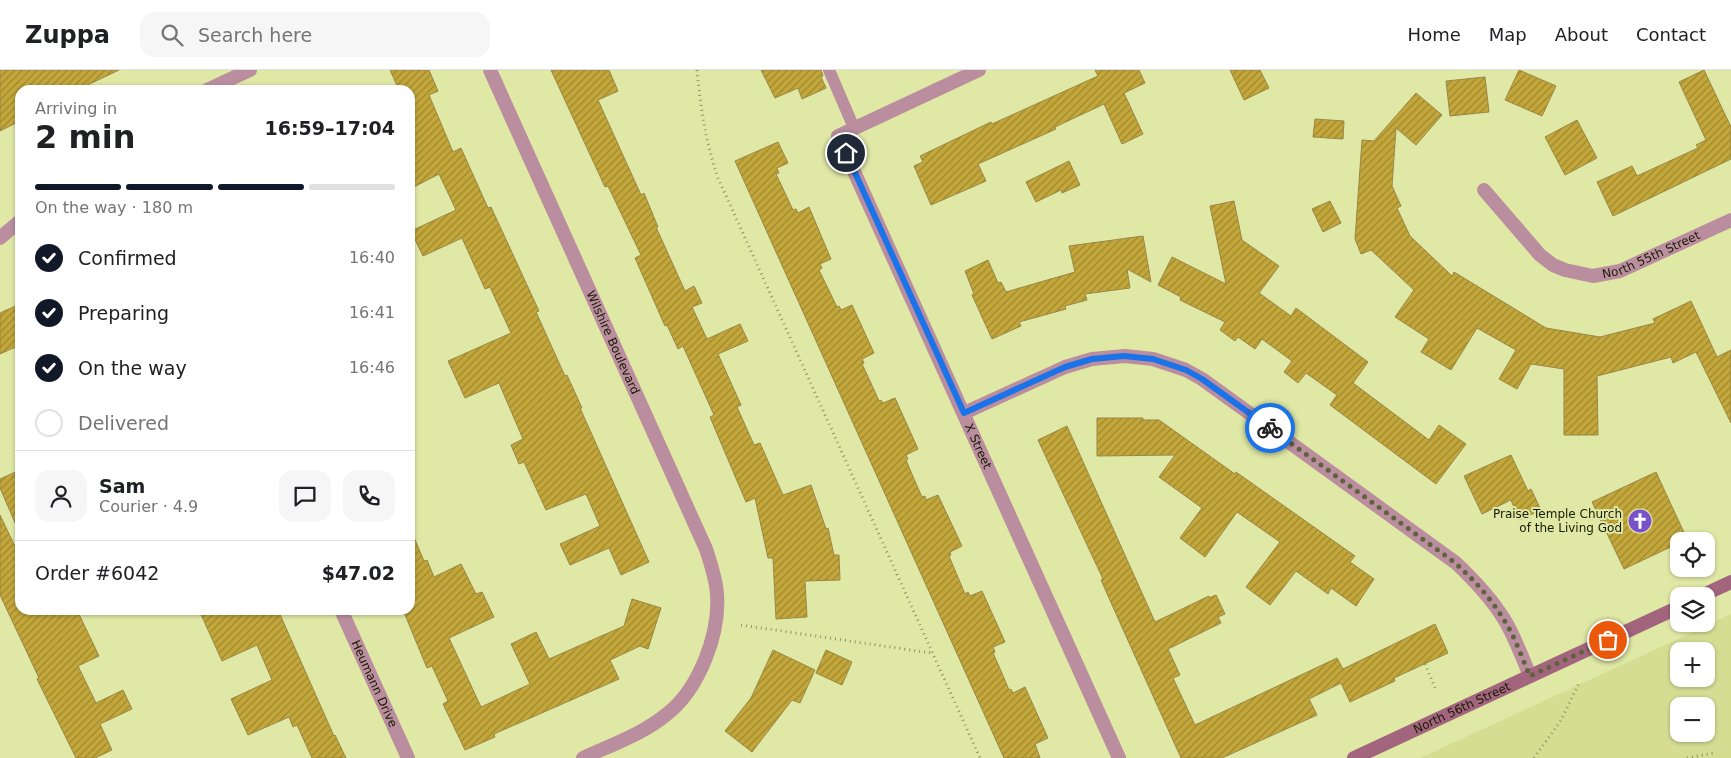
<!DOCTYPE html>
<meta charset="utf-8">
<style>
body{margin:0;font-family:"DejaVu Sans",sans-serif;background:#f6f6f6;color:#202124;height:100vh;display:flex;flex-direction:column;font-size:19px;white-space:nowrap}
*{box-sizing:border-box;margin:0}
p{font-size:16px;color:#757577}
.icon{flex:none;width:28px;height:28px;fill:none;stroke:currentColor;stroke-width:2;stroke-linecap:round;stroke-linejoin:round}
.map{position:relative;flex:1;overflow:hidden}
.panel{position:absolute;left:15px;top:15px;width:400px;height:530px;display:flex;flex-direction:column;background:#fff;border-radius:15px;box-shadow:0 1px 4px #0004}
.panel>*{flex:none}
.fabs{position:absolute;left:1670px;top:462px;display:grid;gap:10px}
.fabs a{display:grid;place-items:center;width:45px;height:45px;border-radius:10px;background:#fff;box-shadow:0 1px 4px #0004;font-size:25px}
.pin{position:absolute;display:grid;place-items:center;width:42px;height:42px;color:#fff;margin:-21px;border:2px solid #fff;border-radius:50%;box-shadow:0 1px 5px #0007}
.courier{position:absolute;display:grid;place-items:center;width:50px;height:50px;margin:-25px;border:4px solid #1a73e8;border-radius:50%;background:#fff;color:#222;box-shadow:0 1px 6px #0007}
.head em{font-style:normal;font-weight:600}
.head div{display:flex;flex-direction:column-reverse}
.head{display:flex;align-items:center;justify-content:space-between;height:85px;padding:0 20px}
h1{font-size:32px;font-weight:600;line-height:38px}
.bar{display:grid;grid-template-columns:repeat(4,1fr);gap:8px 5px;align-content:center;height:60px;padding:0 20px}
.bar i{height:6px;border-radius:4px;background:#e0e0e0}
.bar .on{background:#111827}
.bar p{grid-column:span 4}
.line{display:flex;align-items:center;gap:12px;padding:0 20px;border-top:1px solid #e0e0e0}
.line div{flex:1}
.round{display:grid;place-items:center;flex:none;width:52px;height:52px;border-radius:15px;background:#f6f6f6}
ol{padding:0 20px;list-style:none}
li{display:flex;align-items:center;gap:15px;height:55px}
li p{margin-inline-start:auto}
li .icon{padding:5px;border-radius:50%;background:#111827;color:#fff;stroke-width:4}
li:last-child{color:#757577}
li i{width:28px;height:28px;border:2px solid #e0e0e0;border-radius:50%}
header{display:flex;align-items:center;gap:30px;box-sizing:border-box;height:70px;padding:0 25px;background:#fff;border-bottom:1px solid #e0e0e0}
header strong{font-size:24px}
nav{display:flex;gap:28px;margin-inline-start:auto;font-size:18px}
.search{width:350px;height:45px;background:#f6f6f6;display:flex;align-items:center;gap:12px;box-sizing:border-box;padding:0 18px;border-radius:15px;color:#757577;font-size:19px}
.map>svg:first-child{display:block}
</style>
<header>
<strong>Zuppa</strong>
<div class="search"><svg class="icon" aria-label="search" viewBox="0 0 24 24"><circle cx="10" cy="10" r="6"/><path d="M15 15l6 6"/></svg>Search here</div>
<nav><a>Home</a><a>Map</a><a>About</a><a>Contact</a></nav>
</header>
<div class="map">
<svg width="1731" height="688" viewBox="0 0 1731 688">
<defs>
<pattern id="building-hatch" width="6" height="6" patternUnits="userSpaceOnUse" patternTransform="scale(1.25)"><rect width="6" height="6" fill="#c3a73b"/><path d="M-1 1l2-2M0 6l6-6M5 7l2-2" fill="none" stroke="#9d872f"/></pattern>
</defs>
<rect width="100%" height="100%" fill="#dfe8a5"/>
<path fill="#d4dd92" fill-rule="evenodd" d="M1731 544V688H1420L1676 570ZM1679 581H1706V609H1679ZM1679 636H1706V664H1679Z"/>
<g fill="url(#building-hatch)" stroke="#998747">
<polygon points="0,0 119,0 77,20 20,20 20,51 0,61"/>
<polygon points="390,0 429,0 438,21 429,25 453,82 461,78 488,138 491,137 539,241 536,242 565,306 567,305 582,338 580,338 649,492 621,505 609,478 570,495 560,474 600,456 586,424 546,440 524,392 519,394 511,375 523,369 499,313 465,328 448,291 511,263 490,217 485,219 462,168 423,186 411,161 456,140 439,104 410,119 410,20 399,20"/>
<polygon points="551,0 609,0 618,21 598,30 641,125 644,123 658,157 656,157 685,221 694,216 702,233 692,237 707,269 740,254 748,271 718,284 741,335 737,337 754,375 760,373 783,425 811,415 826,459 828,458 834,485 839,485 840,510 805,511 807,547 776,549 773,488 768,488 755,428 746,432 710,347 714,345 683,276 678,279 667,255 665,256 635,188 641,185 608,116 605,117"/>
<polygon points="761,0 821,0 823,6 821,7 826,18 802,29 798,18 775,28"/>
<polygon points="1095,0 1139,0 1145,13 1124,23 1143,64 1122,74 1104,34 1055,57 1056,59 978,94 986,111 931,135 914,96 923,92 920,86 991,52 992,54 1098,6"/>
<polygon points="1230,0 1260,0 1269,18 1244,30"/>
<polygon points="1519,0 1556,16 1542,46 1505,30"/>
<polygon points="1704,0 1731,57 1731,89 1613,146 1597,112 1632,96 1637,106 1698,78 1696,75 1706,70 1679,12"/>
<polygon points="1485,7 1489,42 1450,46 1446,11"/>
<polygon points="1416,23 1442,45 1416,75 1396,58 1392,116 1401,136 1397,138 1410,166 1452,206 1454,202 1546,258 1600,267 1655,253 1653,249 1691,231 1717,287 1731,280 1731,353 1696,282 1673,293 1671,287 1597,306 1598,365 1564,365 1564,299 1531,294 1517,319 1499,309 1516,280 1477,258 1451,300 1421,282 1429,269 1395,247 1414,220 1371,180 1361,184 1355,169 1362,70 1374,71"/>
<polygon points="1315,49 1344,51 1343,69 1313,67"/>
<polygon points="1577,50 1597,88 1565,105 1545,67"/>
<polygon points="778,72 788,93 777,98 779,103 776,104 785,123 793,140 796,139 798,143 809,137 831,189 820,194 822,198 819,200 837,237 839,236 841,240 852,235 874,283 862,289 864,293 862,294 870,311 879,331 881,330 883,333 895,328 918,379 906,385 908,389 906,390 914,409 922,427 925,426 926,430 938,425 962,476 950,482 951,485 949,486 965,524 968,522 970,526 982,521 1005,572 993,577 995,582 993,583 1001,601 1009,620 1011,619 1013,623 1025,617 1048,668 1035,674 1040,688 1004,688 735,91"/>
<polygon points="1069,91 1080,115 1062,123 1061,120 1036,132 1026,112"/>
<polygon points="1234,131 1242,170 1279,196 1259,223 1291,246 1296,238 1368,292 1353,313 1429,370 1439,355 1466,374 1436,414 1330,335 1337,325 1306,303 1298,313 1284,302 1292,291 1262,269 1255,279 1238,267 1235,271 1220,260 1225,252 1180,230 1181,227 1158,215 1172,187 1226,214 1210,136"/>
<polygon points="1330,131 1341,153 1323,162 1312,139"/>
<polygon points="1143,166 1151,212 1127,199 1130,218 1085,224 1087,230 1065,236 1066,239 1019,252 1021,256 992,269 972,225 974,224 965,201 988,190 998,213 1001,212 1006,222 1075,202 1069,176"/>
<polygon points="20,234 20,275 0,284 0,243"/>
<polygon points="1097,348 1143,348 1143,350 1159,350 1235,404 1236,402 1355,486 1350,492 1374,509 1356,536 1331,518 1328,524 1296,501 1270,535 1246,517 1280,472 1237,442 1205,487 1180,468 1202,438 1159,407 1175,385 1097,386"/>
<polygon points="1067,356 1155,552 1209,526 1209,528 1216,525 1225,544 1218,547 1221,553 1168,579 1180,605 1173,608 1195,655 1337,588 1343,599 1435,554 1448,583 1394,608 1395,611 1350,632 1341,613 1309,629 1317,645 1222,688 1181,688 1121,555 1101,510 1103,509 1038,370"/>
<polygon points="1511,385 1528,421 1531,419 1541,440 1519,450 1511,430 1482,444 1464,406"/>
<polygon points="20,400 20,464 0,418 0,409"/>
<polygon points="1656,402 1687,469 1679,471 1679,473 1624,499 1592,432"/>
<polygon points="0,445 20,487 20,540 77,540 99,586 78,596 96,633 123,620 132,639 100,654 112,680 95,688 76,688 37,609 39,608 0,525"/>
<polygon points="410,458 424,491 427,490 434,507 461,494 476,524 482,522 494,547 449,568 481,637 530,614 511,574 536,562 549,589 624,556 632,529 661,538 648,579 640,576 610,590 619,609 494,664 495,667 465,680 443,634 448,631 432,596 427,598 403,540 410,540"/>
<polygon points="199,540 278,540 334,666 335,665 346,688 312,688 297,655 293,657 289,647 248,665 231,629 272,610 257,575 222,591"/>
<polygon points="773,580 815,600 800,633 792,630 752,682 725,661 751,628"/>
<polygon points="826,580 852,592 842,615 816,603"/>
</g>
<g fill="none" stroke-linecap="round" stroke-linejoin="round">
<g stroke="#8f9664" stroke-width="3" stroke-dasharray="1 4" stroke-linecap="butt">
<path d="M697 0C701 40 705 69 718 108L980 688"/>
<polyline points="741,555 931,583"/>
<polyline points="1425,594 1436,620"/>
<polyline points="1534,688 1560,652 1580,611"/>
<polyline points="1687,688 1714,683"/>
</g>
<polyline stroke="#ba8e9e" stroke-width="12" points="829,0 854,58"/>
<g stroke="#ba8e9e" stroke-width="14">
<path id="s1" d="M490 0 706 479C711 494 716 509 717 524 720 564 699 619 667 644 643 664 611 675 583 688"/>
<path id="s2" d="M979 0 838 66 1119 688"/>
<polyline points="207,20 250,0"/>
<path id="s3" d="M1484 120 1540 185 1553 195 1565 200 1593 206 1620 201 1731 150"/>
<polyline points="0,168 20,151"/>
<path d="M964 343 1065 297 1092 289 1125 286 1153 289 1186 300 1202 309 1456 493C1474 510 1491 528 1504 549 1515 567 1522 587 1530 606"/>
<path id="s4" d="M341 540 408 688"/>
</g>
<g stroke="#a3657e" stroke-width="14">
<polyline points="1701,526 1731,512"/>
<path id="s5" d="M1354 688 1679 537"/>
</g>
</g>
<g fill="none" stroke-linecap="round" stroke-linejoin="round">
<path stroke="#5e633b" stroke-width="5" stroke-dasharray="0 9" d="M1270 358 1450 489C1471 506 1490 527 1504 550 1515 567 1522 588 1530 606L1608 570"/>
<polyline stroke="#1a73e8" stroke-width="6" points="846,83 964,343 1065,297 1092,289 1124,286 1153,289 1186,300 1202,309 1270,358"/>
</g>
<defs>
<symbol id="church-disc" viewBox="-11 -11 22 22"><circle r="9.5" fill="#7952cb" stroke="#dfe8a5"/><path d="M-1.2-6h2.4v3.5h3.3v2.4h-3.3V6h-2.4V-.1h-3.3v-2.4h3.3Z" fill="#fff"/></symbol>
</defs>
<g fill-rule="evenodd">
<use href="#church-disc" x="1626" y="437" width="28" height="28"/>
</g>
<g text-anchor="middle" stroke-width="4" stroke-linejoin="round" paint-order="stroke">
<g font-size="12" fill="#181b02" stroke="#dfe8a5">
<text dy="4" stroke="none"><textPath href="#s3" startOffset="206">North 55th Street</textPath></text>
<text dy="4" stroke="none"><textPath href="#s1" startOffset="299">Wilshire Boulevard</textPath></text>
<text dy="4" stroke="none"><textPath href="#s2" startOffset="496">X Street</textPath></text>
<text dy="4" stroke="none"><textPath href="#s4" startOffset="81">Heumann Drive</textPath></text>
<text dy="4" stroke="none"><textPath href="#s5" startOffset="119">North 56th Street</textPath></text>
</g>
<g font-size="12" fill="#181b02" stroke="#dfe8a5" text-anchor="end">
<text x="1622" y="448">Praise Temple Church<tspan x="1622" dy="14">of the Living God</tspan></text>
</g>
</g>
</svg>
<div class="fabs">
<a><svg class="icon" aria-label="locate" viewBox="0 0 24 24"><circle cx="12" cy="12" r="6"/><path d="M12 2v4M12 18v4M2 12h4M18 12h4"/></svg></a>
<a><svg class="icon" aria-label="layers" viewBox="0 0 24 24"><path d="M12 4l9 5-9 5-9-5zM3 14l9 5 9-5"/></svg></a>
<a>+</a>
<a>−</a>
</div>
<div class="pin" style="left:1608px;top:570px;background:#ea580c"><svg class="icon" aria-label="bag" viewBox="0 0 24 24"><path d="M5 8h14l-1 12H6zM9 8a3 3 0 0 1 6 0"/></svg></div>
<div class="pin" style="left:846px;top:83px;background:#1f2937"><svg class="icon" aria-label="home" viewBox="0 0 24 24"><path d="M3 11l9-7 9 7M6 9v11h12V9"/></svg></div>
<div class="courier" style="left:1270px;top:358px"><svg class="icon" aria-label="bike" viewBox="0 0 24 24"><circle cx="6" cy="16" r="4"/><circle cx="18" cy="16" r="4"/><path d="M6 16l4-8h5l3 8M10 8l3 8H6M13 5h3"/></svg></div>
<section class="panel">
<div class="head"><div><h1>2 min</h1><p>Arriving in</p></div><em>16:59–17:04</em></div>
<div class="bar"><i class="on"></i><i class="on"></i><i class="on"></i><i></i><p>On the way · 180 m</p></div>
<ol>
<li><svg class="icon" aria-label="check" viewBox="0 0 24 24"><path d="M5 12l5 5 9-10"/></svg>Confirmed<p>16:40</p></li>
<li><svg class="icon" aria-label="check" viewBox="0 0 24 24"><path d="M5 12l5 5 9-10"/></svg>Preparing<p>16:41</p></li>
<li><svg class="icon" aria-label="check" viewBox="0 0 24 24"><path d="M5 12l5 5 9-10"/></svg>On the way<p>16:46</p></li>
<li><i></i>Delivered</li>
</ol>
<div class="line" style="height:90px"><a class="round"><svg class="icon" aria-label="person" viewBox="0 0 24 24"><circle cx="12" cy="8" r="4"/><path d="M4 21q1-7 8-7t8 7"/></svg></a><div><b>Sam</b><p>Courier · 4.9</p></div><a class="round"><svg class="icon" aria-label="chat" viewBox="0 0 24 24"><path d="M4 5h16v11H9l-5 4z"/></svg></a><a class="round"><svg class="icon" aria-label="phone" viewBox="0 0 24 24"><path d="M5 4h4l2 5-3 2q2 4 5 5l2-3 5 2v4C11 20 4 13 5 4z"/></svg></a></div>
<div class="line" style="height:65px"><div>Order #6042</div><b>$47.02</b></div>
</section>
</div>
